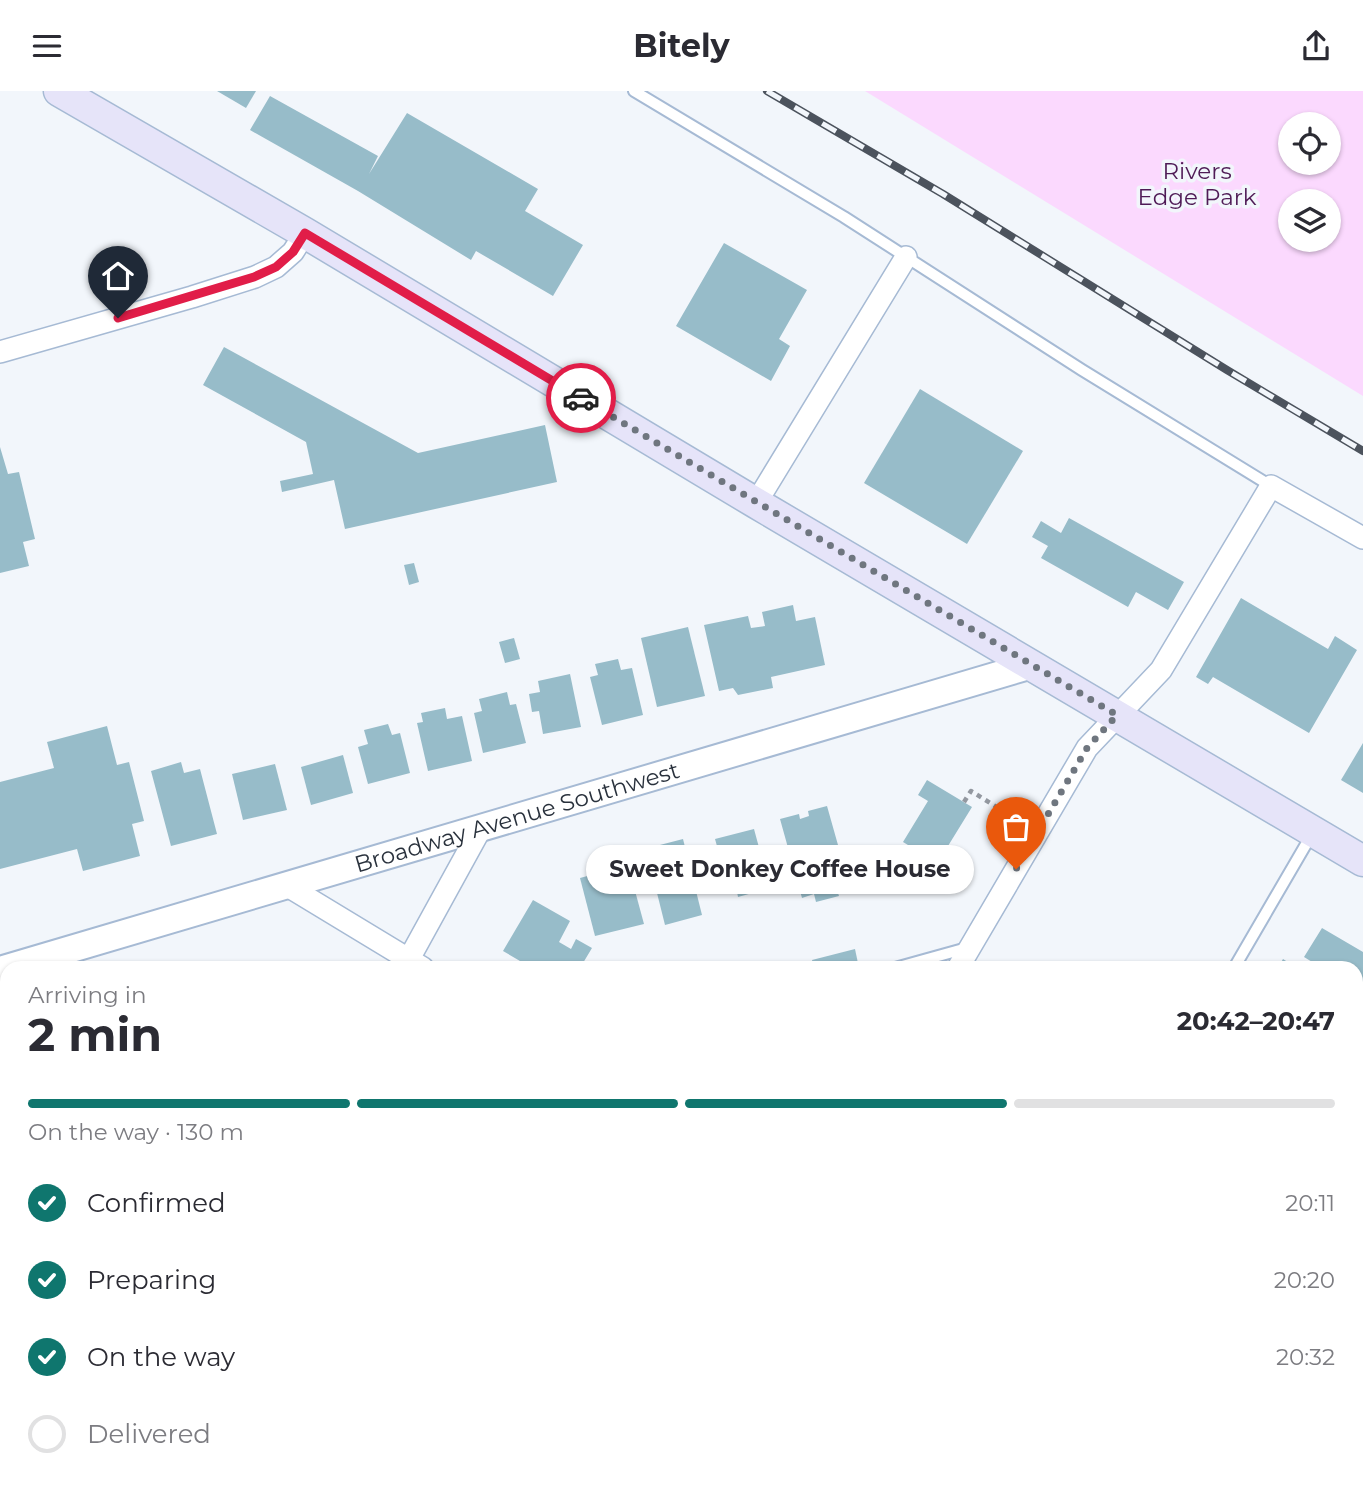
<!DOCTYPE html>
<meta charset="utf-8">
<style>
body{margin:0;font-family:Montserrat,sans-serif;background:#f7f7f7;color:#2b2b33;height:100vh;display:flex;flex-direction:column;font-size:26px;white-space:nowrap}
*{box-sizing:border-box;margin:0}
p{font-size:23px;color:#7c7c81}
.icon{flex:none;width:38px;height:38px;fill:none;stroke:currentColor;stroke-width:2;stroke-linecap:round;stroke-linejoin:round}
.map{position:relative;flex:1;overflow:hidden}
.sheet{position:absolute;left:0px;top:870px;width:1363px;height:527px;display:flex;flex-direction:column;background:#fff;border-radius:21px 21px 0 0;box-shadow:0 2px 5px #0004}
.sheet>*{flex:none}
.buttons{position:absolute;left:1278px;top:21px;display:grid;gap:14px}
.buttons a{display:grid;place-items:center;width:63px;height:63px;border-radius:50%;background:#fff;box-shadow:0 2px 5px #0004;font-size:35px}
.pin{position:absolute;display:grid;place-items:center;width:60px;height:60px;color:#fff;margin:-72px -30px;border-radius:50% 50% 50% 0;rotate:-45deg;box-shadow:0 0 7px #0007}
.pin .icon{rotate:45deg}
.courier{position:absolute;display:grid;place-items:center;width:70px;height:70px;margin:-35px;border:5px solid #e11d48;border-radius:50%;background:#fff;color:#222;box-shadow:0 2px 9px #0007}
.bubble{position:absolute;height:49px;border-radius:24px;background:#fff;box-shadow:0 2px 5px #0004;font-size:23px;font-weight:700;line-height:49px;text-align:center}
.summary em{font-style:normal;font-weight:700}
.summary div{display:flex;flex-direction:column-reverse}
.summary{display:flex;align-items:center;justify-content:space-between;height:119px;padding:0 28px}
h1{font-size:46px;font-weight:700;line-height:52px}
.bar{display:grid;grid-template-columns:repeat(4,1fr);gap:10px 7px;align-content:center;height:84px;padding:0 28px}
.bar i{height:9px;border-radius:5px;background:#e1e1e2}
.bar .on{background:#0f766e}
.bar p{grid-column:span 4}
ol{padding:0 28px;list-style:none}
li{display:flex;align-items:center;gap:21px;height:77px}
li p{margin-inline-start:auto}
li .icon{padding:7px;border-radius:50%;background:#0f766e;color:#fff;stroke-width:4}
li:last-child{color:#7c7c81}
li i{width:38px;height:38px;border:4px solid #e1e1e2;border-radius:50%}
header{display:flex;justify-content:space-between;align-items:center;height:91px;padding:0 28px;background:#fff;font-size:32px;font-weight:700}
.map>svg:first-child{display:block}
</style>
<header><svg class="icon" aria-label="menu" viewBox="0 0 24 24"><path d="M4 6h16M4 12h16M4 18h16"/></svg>Bitely<svg class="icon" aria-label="share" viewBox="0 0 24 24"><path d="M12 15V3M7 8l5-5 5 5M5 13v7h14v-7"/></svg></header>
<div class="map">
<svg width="1363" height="1396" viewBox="0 0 1363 1396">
<rect width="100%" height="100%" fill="#f2f6fb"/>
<path fill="#fbd9fe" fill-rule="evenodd" d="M865 0H1363V305ZM1290 33H1328V72H1290ZM1290 110H1328V149H1290Z"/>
<g fill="#97bcc9">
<polygon points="217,0 256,0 246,17"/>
<polygon points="270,5 378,65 369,83 407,22 538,98 525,120 583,154 553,205 476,160 471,169 358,100 250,39"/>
<polygon points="724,152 807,199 779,248 790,255 771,290 676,235"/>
<polygon points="224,256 418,362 545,334 557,391 345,438 334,389 282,401 280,390 313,383 306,351 203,294"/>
<polygon points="920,298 1023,360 967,453 864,392"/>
<polygon points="0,356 8,383 19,381 35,448 23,451 29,475 0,482"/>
<polygon points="1069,427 1184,491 1168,519 1136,501 1128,516 1041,467 1048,455 1032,446 1041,430 1061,442"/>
<polygon points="414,472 419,491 409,494 404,474"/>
<polygon points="1241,507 1328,558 1335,545 1357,559 1309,642 1213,586 1208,593 1196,586"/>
<polygon points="793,514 796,530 815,526 825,574 771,586 773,597 738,604 733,597 719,600 704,534 748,525 751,537 765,535 762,521"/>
<polygon points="688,536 705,605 657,616 641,547"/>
<polygon points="514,547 520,568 505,572 499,551"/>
<polygon points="618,568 621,579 632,577 643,624 602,634 590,586 598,584 595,573"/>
<polygon points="570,583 581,636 543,643 539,620 532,621 529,603 540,601 538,590"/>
<polygon points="507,601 510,614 516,613 526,652 483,662 474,622 482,620 479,608"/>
<polygon points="445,617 447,628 462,625 472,670 428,680 417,632 423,631 421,622"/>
<polygon points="388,633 392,644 400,642 410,682 368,693 358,656 368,653 364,639"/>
<polygon points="107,635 117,674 129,671 144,730 132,733 140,765 83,780 77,758 0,778 0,691 54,677 47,651"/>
<polygon points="1363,652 1363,702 1341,689"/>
<polygon points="343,664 353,702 311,714 301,676"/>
<polygon points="181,671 184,682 200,678 217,743 171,755 151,680"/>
<polygon points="275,673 287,719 243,729 232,683"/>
<polygon points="927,689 972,716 932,781 908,766 913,757 903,751 928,710 918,704"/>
<polygon points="827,715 849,793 836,796 839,805 816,811 814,803 802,807 780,728 799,723 800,728 809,725 808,720"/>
<polygon points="754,738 770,797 738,806 736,796 729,798 715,748"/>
<polygon points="683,748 702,824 665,834 648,766 658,764 656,755"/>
<polygon points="628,774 644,833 595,845 580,787"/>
<polygon points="533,809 570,830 559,851 571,858 576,848 592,857 580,877 532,877 503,860"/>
<polygon points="1322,837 1363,861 1363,901 1356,897 1356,877 1322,877 1304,866"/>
<polygon points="855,858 859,877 814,877 812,869"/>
<polygon points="1283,868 1297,877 1278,877"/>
<polygon points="1356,912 1363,916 1363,986 1356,983"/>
<polygon points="7,952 7,1019 0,1021 0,954"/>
<polygon points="7,1060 7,1093 0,1095 0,1062"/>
<polygon points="1363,1295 1363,1318 1356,1314 1356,1306"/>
<polygon points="0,1318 7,1323 7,1377 0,1373"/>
<polygon points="1356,1330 1363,1334 1363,1388 1356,1384"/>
<polygon points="0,1382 7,1386 7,1390 19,1393 17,1396 0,1396"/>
<polygon points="510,1390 523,1390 534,1396 506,1396"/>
<polygon points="551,1390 574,1390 570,1396 563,1396"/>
<polygon points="774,1390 875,1390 871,1396 769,1396"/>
<polygon points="999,1390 1130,1390 1141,1396 1010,1396"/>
</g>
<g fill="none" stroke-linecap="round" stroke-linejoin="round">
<defs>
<g id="service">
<polyline points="634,0 844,126 1082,279 1271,395"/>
<polyline points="895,877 967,857"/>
<polyline points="1234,877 1312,743"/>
<polyline points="0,1125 7,1123"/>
<polyline points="377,1396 381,1390"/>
</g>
<g id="minor">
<polyline points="0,261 192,206 255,186 276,176 293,161 305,142"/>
<polyline points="756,412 906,166"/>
<polyline points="286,794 423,877"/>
<polyline points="404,877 481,737"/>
<polyline points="958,877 1087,657 1161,579 1271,395 1363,447"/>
<polyline points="1356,1141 1363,1130"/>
<polyline points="0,1278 7,1282"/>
<polyline points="191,1390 203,1396"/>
<polyline points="1299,1390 1310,1396"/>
<polyline points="101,1396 105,1390"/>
<polyline points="651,1396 655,1390"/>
</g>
<g id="tertiary">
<path id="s1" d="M0 879 1032 574"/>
</g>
<polyline id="secondary" points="59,0 305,142 756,412 1363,770"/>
</defs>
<use href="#service" stroke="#a6bad4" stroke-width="14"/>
<use href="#minor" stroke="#a6bad4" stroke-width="24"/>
<use href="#tertiary" stroke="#a6bad4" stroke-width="30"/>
<use href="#secondary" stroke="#a6bad4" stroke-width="33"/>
<g stroke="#9398a0" stroke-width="4.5" stroke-dasharray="5 5" stroke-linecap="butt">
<polyline points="964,711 971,700 1003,720"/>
<polyline points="909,760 911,761"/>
</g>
<use href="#service" stroke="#fff" stroke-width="10"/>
<use href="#minor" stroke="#fff" stroke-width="21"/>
<use href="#tertiary" stroke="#fff" stroke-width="26"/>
<use href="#secondary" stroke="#e6e4f9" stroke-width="30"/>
<defs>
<polyline id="rail" points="767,0 943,103 1227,279 1363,360"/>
</defs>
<use href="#rail" stroke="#4c535d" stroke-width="8"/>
<use href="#rail" stroke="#f2f6fb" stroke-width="5" stroke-dasharray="16" stroke-linecap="butt"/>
</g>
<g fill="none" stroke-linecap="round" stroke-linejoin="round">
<polyline stroke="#6f767f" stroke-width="7" stroke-dasharray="0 12.6" points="581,307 1117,624 1087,657 1016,778"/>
<polyline stroke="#e11d48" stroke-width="9" points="118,227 254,186 276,176 293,161 305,142 581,307"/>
</g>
<g text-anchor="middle" stroke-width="7" stroke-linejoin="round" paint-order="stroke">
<g font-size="23" fill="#4f1b56" stroke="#f2f6fb">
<text x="1197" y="88">Rivers<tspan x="1197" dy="26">Edge Park</tspan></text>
</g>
<g font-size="23" fill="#29313c" stroke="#f2f6fb">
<text dy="8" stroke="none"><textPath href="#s1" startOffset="539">Broadway Avenue Southwest</textPath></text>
</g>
</g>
</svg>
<div class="buttons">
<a><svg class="icon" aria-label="locate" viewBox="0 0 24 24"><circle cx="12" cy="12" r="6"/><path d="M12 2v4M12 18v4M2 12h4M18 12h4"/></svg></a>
<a><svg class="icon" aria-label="layers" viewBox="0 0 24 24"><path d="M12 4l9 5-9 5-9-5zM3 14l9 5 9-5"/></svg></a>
</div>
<div class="pin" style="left:1016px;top:778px;background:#ea580c"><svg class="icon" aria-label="bag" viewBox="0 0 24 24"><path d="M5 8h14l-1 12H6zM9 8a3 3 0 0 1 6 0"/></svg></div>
<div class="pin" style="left:118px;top:227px;background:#1f2937"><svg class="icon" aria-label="home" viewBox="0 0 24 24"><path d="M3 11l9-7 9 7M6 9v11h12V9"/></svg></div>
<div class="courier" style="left:581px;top:307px"><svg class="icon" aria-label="car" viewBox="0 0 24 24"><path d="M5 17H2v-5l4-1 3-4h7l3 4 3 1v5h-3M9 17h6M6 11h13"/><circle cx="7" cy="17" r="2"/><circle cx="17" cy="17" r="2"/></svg></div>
<div class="bubble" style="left:586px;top:754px;width:388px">Sweet Donkey Coffee House</div>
<section class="sheet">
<div class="summary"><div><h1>2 min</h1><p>Arriving in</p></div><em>20:42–20:47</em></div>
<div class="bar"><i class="on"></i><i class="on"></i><i class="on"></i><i></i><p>On the way · 130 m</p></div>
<ol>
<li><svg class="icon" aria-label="check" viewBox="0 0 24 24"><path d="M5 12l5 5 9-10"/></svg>Confirmed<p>20:11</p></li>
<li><svg class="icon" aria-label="check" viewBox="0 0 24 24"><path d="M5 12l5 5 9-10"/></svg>Preparing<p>20:20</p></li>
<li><svg class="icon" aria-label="check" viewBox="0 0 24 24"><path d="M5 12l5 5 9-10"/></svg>On the way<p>20:32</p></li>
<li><i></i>Delivered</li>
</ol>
</section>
</div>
